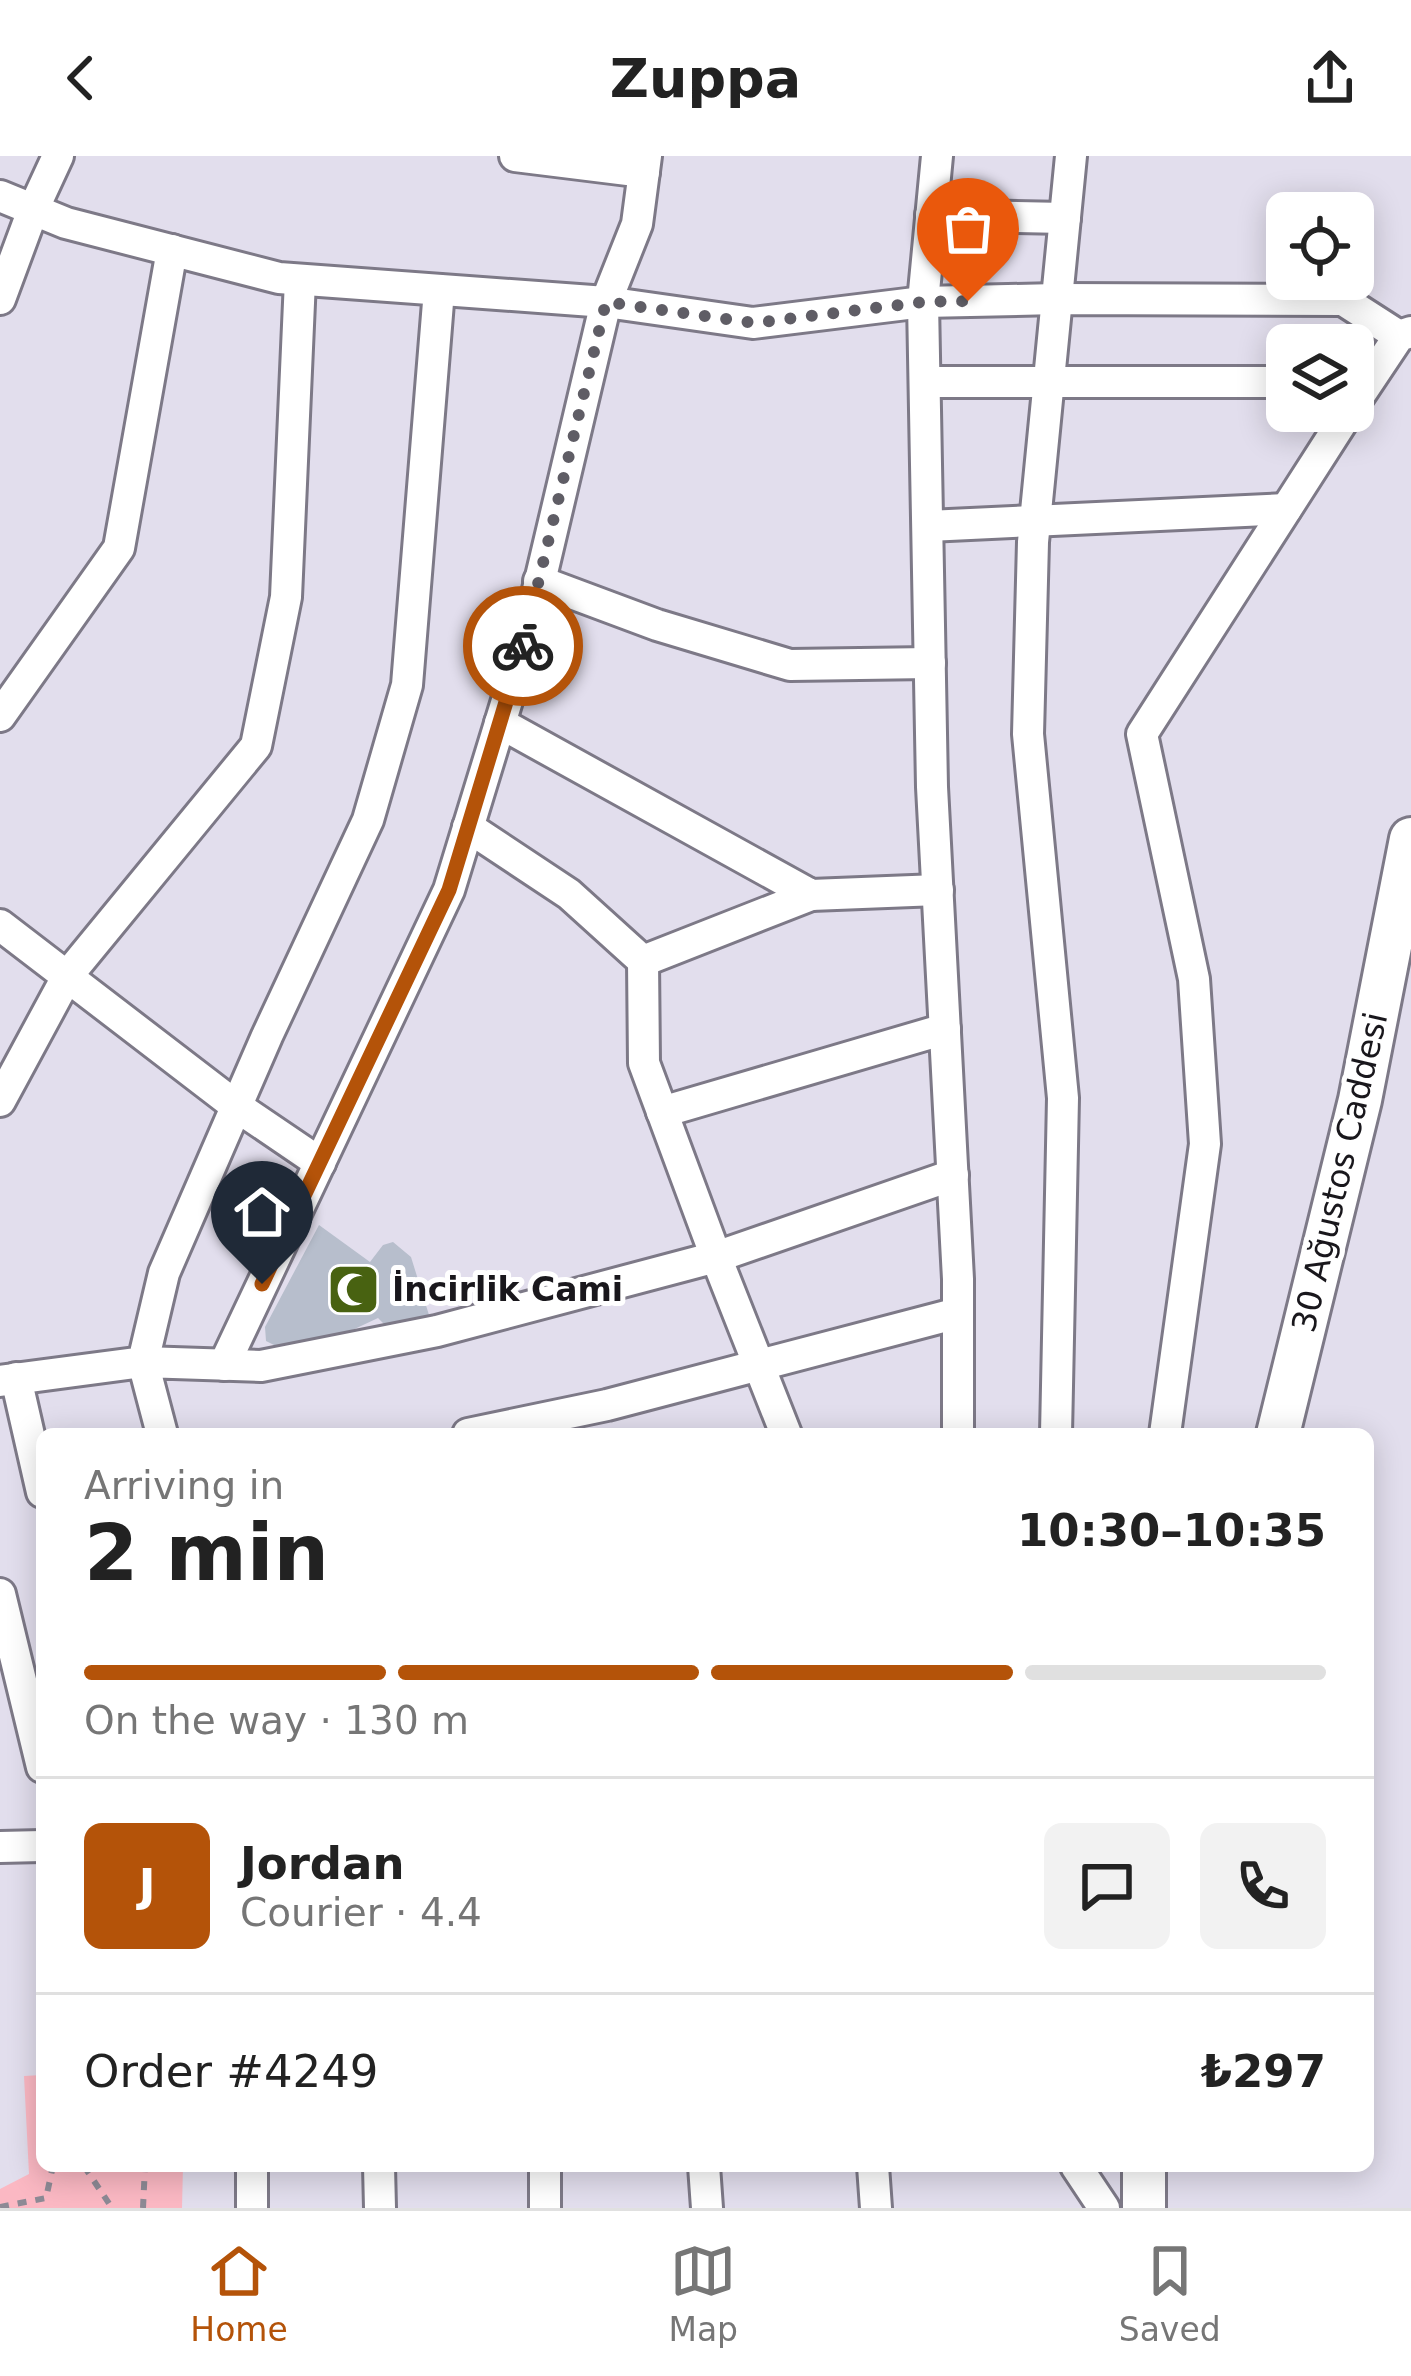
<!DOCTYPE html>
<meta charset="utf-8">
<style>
body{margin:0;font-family:"DejaVu Sans",sans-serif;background:#f2f2f2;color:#222;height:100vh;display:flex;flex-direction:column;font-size:45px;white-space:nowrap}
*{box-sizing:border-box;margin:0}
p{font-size:39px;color:#767676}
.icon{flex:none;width:66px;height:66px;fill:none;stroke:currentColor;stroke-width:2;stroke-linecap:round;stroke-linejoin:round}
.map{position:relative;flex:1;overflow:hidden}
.panel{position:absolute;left:36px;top:1272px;width:1338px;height:744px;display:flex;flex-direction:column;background:#fff;border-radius:18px;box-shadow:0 6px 30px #0003}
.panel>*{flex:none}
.buttons{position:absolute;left:1266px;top:36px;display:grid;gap:24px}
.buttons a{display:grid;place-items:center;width:108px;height:108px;border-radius:18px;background:#fff;box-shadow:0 6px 30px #0003;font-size:60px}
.pin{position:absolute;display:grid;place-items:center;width:102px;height:102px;color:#fff;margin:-123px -51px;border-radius:50% 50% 50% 0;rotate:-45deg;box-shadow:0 0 12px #0007}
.pin .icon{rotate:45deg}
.courier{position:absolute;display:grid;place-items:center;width:120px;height:120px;margin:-60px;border:9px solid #b45309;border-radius:50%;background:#fff;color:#222;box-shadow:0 3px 15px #0007}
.head em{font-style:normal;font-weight:800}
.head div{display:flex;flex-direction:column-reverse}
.head{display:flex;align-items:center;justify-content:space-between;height:204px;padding:0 48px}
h1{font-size:78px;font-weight:800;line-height:90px}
.bar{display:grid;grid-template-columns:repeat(4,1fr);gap:18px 12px;align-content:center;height:144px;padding:0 48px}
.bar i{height:15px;border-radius:9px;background:#e0e0e0}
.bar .current{background:#b45309}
.bar p{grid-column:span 4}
.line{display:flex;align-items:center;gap:30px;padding:0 48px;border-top:3px solid #e0e0e0}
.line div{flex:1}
.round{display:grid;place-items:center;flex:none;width:126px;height:126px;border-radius:18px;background:#f2f2f2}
header{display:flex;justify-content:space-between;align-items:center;height:156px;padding:0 48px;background:#fff;font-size:54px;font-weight:800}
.menu{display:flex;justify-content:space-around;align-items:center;height:168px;border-top:3px solid #e0e0e0;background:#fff;font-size:33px;color:#767676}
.menu a{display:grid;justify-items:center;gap:6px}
.menu .current{color:#b45309}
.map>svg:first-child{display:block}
</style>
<header><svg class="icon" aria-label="back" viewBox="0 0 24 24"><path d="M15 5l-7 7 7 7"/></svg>Zuppa<svg class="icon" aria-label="share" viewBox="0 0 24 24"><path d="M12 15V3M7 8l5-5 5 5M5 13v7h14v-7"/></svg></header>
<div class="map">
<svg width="1411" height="2052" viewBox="0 0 1411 2052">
<rect width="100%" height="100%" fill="#e2deed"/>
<polygon fill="#fbb8c3" points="42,1919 42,2010 183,2010 182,2052 0,2052 0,2033 29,2018 24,1920"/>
<polygon fill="#b7becc" points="319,1069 370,1106 383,1089 393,1086 411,1101 429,1159 389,1173 378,1162 314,1192 284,1194 266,1185 265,1171"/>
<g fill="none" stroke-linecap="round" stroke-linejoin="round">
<defs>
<g id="street">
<polyline points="515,0 644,16"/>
<polyline points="937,0 923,146 932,631 958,1123 958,1278"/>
<polyline points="0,40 66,67 279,122 606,146 637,68 646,0"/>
<polyline points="931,59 1065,62"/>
<polyline points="0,143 33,54 58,0"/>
<polyline points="925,226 1287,226"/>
<polyline points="1353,249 1399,180 1411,176"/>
<polyline points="928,370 1286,353"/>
<polyline points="539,425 657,469 790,509 930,507"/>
<polyline points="0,560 119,392 172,94"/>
<polyline points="500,567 811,739 938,734"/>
<polyline points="468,671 569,738 643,805 811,739"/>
<polyline points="0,769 236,950 320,1007"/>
<polyline points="643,805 644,907 716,1101 953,1019"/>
<polyline points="0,945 68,819 256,590 286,441 300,124"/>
<polyline points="662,956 945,873"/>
<polyline points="224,1209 449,734 528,476 606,146 753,167 923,146 1057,143 1343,144 1399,180"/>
<polyline points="16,1222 42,1336"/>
<polyline points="0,1225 143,1206 164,1117 267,880 368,664 407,529 439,134"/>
<polyline points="162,1278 143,1206 261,1210 437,1175 716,1101 786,1278"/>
<polyline points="468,1278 607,1249 958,1157"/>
<polyline points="1056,1278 1063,942 1028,578 1033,386 1071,0"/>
<polyline points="1165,1278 1205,988 1194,823 1142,578 1349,255"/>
<polyline points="0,1438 42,1611"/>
<polyline points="0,1691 42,1690"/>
<polyline points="379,2010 380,2052"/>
<polyline points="545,2010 545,2052"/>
<polyline points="704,2010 707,2052"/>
<polyline points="873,2010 876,2052"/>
<polyline points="1076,2010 1104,2052"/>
<polyline points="252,2052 252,2010"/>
</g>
<g id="secondary">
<polyline points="1278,1278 1360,944 1411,683"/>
<polyline points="1144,2010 1144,2052"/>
</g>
</defs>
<use href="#street" stroke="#7d7987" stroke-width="36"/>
<use href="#secondary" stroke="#7d7987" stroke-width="48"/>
<g stroke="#8d8a95" stroke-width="6" stroke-dasharray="9 9" stroke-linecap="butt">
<polyline points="84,2010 112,2052"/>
<polyline points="0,2051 46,2042 53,2010"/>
<polyline points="143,2052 145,2010"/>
</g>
<use href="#street" stroke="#fff" stroke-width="30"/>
<use href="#secondary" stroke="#fff" stroke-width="42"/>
</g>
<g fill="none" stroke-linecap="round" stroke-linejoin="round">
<polyline stroke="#5f5d65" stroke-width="12" stroke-dasharray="0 21.6" points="523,490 606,146 754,167 923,146 968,145"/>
<polyline stroke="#b45309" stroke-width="15" points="262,1128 449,734 523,490"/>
</g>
<defs>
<symbol id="mosque-square" viewBox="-11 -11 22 22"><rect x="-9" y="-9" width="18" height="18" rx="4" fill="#486211" stroke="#fff"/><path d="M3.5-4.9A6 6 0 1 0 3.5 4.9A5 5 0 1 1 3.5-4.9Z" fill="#fff"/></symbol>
</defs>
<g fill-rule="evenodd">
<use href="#mosque-square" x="324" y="1104" width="59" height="59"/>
</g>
<g text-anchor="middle" stroke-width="10" stroke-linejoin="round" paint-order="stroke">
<g font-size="33" fill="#19171c" stroke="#fff">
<text transform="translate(1339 1016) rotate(-77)" y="12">30 Ağustos Caddesi</text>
</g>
<g font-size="33" font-weight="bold" fill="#19171c" stroke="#fff" text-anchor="start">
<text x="392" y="1145">İncirlik Cami</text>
</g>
</g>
</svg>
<div class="buttons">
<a><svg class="icon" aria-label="locate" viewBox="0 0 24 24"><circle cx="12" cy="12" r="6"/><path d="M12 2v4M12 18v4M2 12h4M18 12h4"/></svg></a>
<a><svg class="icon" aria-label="layers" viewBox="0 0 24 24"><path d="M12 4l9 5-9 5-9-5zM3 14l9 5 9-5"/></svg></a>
</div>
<div class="pin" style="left:968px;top:145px;background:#ea580c"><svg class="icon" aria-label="bag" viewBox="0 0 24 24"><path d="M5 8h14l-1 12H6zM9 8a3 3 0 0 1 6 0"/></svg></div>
<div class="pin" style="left:262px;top:1128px;background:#1f2937"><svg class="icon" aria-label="home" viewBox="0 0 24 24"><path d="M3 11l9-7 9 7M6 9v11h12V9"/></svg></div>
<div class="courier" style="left:523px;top:490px"><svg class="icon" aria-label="bike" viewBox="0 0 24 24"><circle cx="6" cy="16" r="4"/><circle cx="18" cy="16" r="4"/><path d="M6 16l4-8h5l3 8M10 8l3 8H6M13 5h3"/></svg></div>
<section class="panel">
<div class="head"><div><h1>2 min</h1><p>Arriving in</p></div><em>10:30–10:35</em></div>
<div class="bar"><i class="current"></i><i class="current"></i><i class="current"></i><i></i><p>On the way · 130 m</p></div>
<div class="line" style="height:216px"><b class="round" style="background:#b45309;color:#fff">J</b><div><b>Jordan</b><p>Courier · 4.4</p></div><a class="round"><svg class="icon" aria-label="chat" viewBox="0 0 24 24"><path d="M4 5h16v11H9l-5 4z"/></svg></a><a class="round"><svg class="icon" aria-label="phone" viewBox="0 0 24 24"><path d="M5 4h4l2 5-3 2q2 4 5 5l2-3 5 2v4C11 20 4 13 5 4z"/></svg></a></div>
<div class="line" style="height:156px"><div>Order #4249</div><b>₺297</b></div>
</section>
</div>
<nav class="menu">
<a class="current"><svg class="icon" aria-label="home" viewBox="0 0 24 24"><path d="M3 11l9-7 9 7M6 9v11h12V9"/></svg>Home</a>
<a><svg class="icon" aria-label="map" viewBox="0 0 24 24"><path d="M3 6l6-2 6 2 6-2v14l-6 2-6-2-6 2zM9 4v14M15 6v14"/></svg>Map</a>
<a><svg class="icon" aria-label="saved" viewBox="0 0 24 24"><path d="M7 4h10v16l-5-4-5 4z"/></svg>Saved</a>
</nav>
